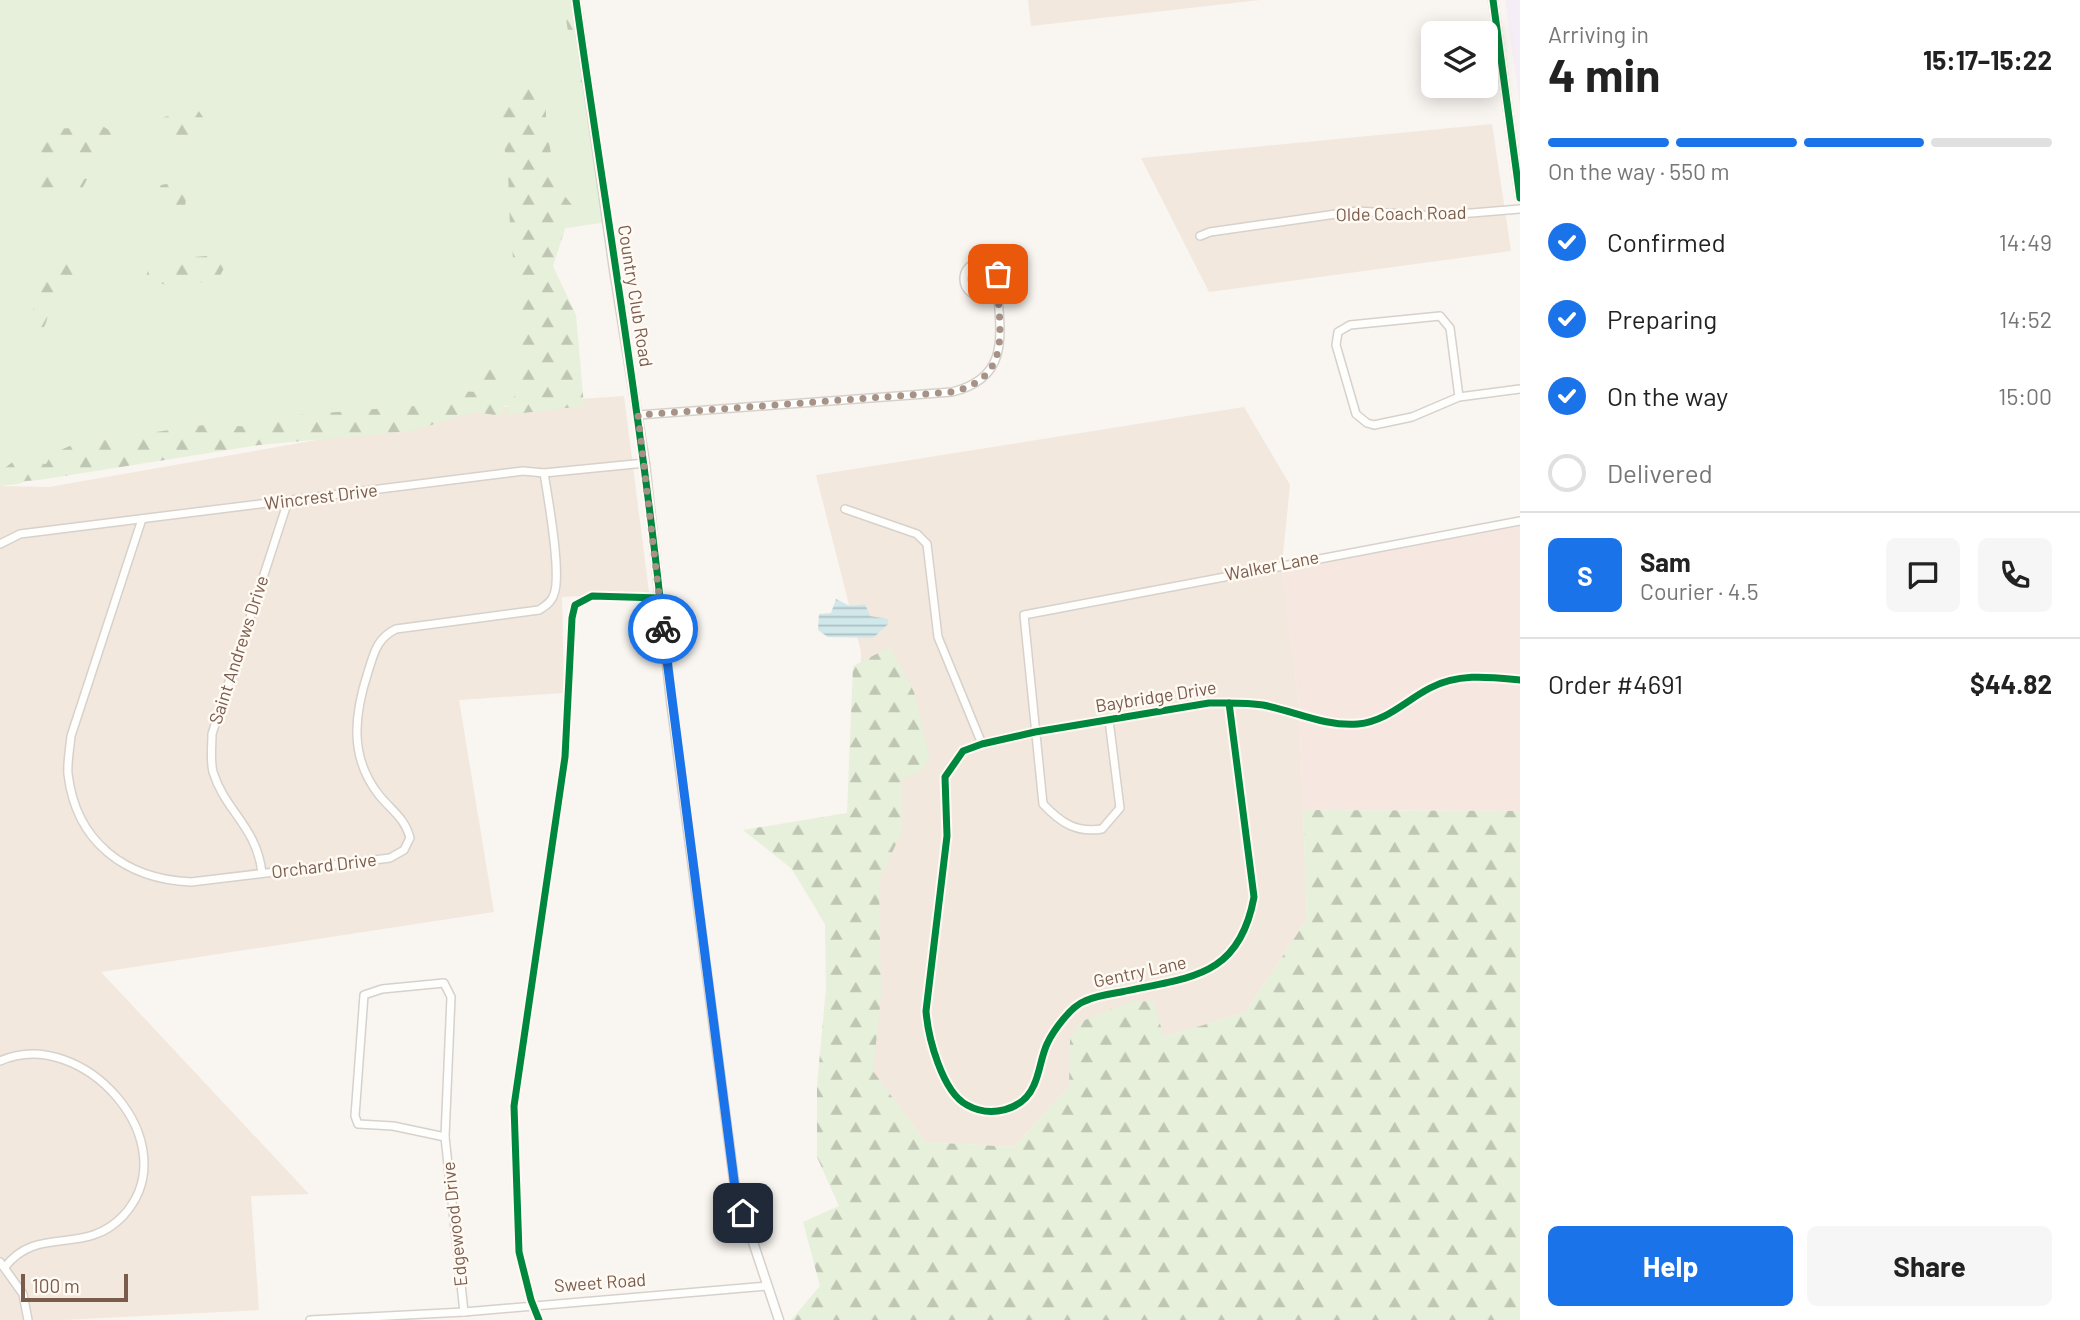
<!DOCTYPE html>
<meta charset="utf-8">
<style>
body{margin:0;font-family:Barlow,sans-serif;background:#f6f6f6;color:#222;height:100vh;display:flex;flex-direction:column;font-size:26px;white-space:nowrap}
*{box-sizing:border-box;margin:0}
p{font-size:23px;color:#767676}
.icon{flex:none;width:38px;height:38px;fill:none;stroke:currentColor;stroke-width:2;stroke-linecap:round;stroke-linejoin:round}
.map{position:relative;flex:1;overflow:hidden}
.sheet{display:flex;flex-direction:column;background:#fff;width:560px}
.sheet>*{flex:none}
.fabs{position:absolute;left:1421px;top:21px;display:grid;gap:14px}
.fabs a{display:grid;place-items:center;width:77px;height:77px;border-radius:10px;background:#fff;box-shadow:0 4px 18px #0003;font-size:35px}
.scale{position:absolute;left:21px;bottom:18px;width:107px;box-sizing:border-box;padding-left:7px;border:4px solid #7a5c4d;border-top:0;font-size:19px;line-height:24px;white-space:nowrap;color:#7a5c4d;-webkit-text-stroke:5px #fffaf3;paint-order:stroke}
.pin{position:absolute;display:grid;place-items:center;width:60px;height:60px;color:#fff;margin:-30px;border-radius:14px;box-shadow:0 4px 10px #0006}
.courier{position:absolute;display:grid;place-items:center;width:70px;height:70px;margin:-35px;border:5px solid #1a73e8;border-radius:50%;background:#fff;color:#222;box-shadow:0 2px 9px #0007}
.head em{font-style:normal;font-weight:700}
.head div{display:flex;flex-direction:column-reverse}
.head{display:flex;align-items:center;justify-content:space-between;height:119px;padding:0 28px}
h1{font-size:46px;font-weight:700;line-height:52px}
.bar{display:grid;grid-template-columns:repeat(4,1fr);gap:10px 7px;align-content:center;height:84px;padding:0 28px}
.bar i{height:9px;border-radius:5px;background:#e0e0e0}
.bar .active{background:#1a73e8}
.bar p{grid-column:span 4}
.line{display:flex;align-items:center;gap:18px;padding:0 28px;border-top:2px solid #e0e0e0}
.line div{flex:1}
.round{display:grid;place-items:center;flex:none;width:74px;height:74px;border-radius:10px;background:#f6f6f6}
ol{padding:0 28px;list-style:none}
li{display:flex;align-items:center;gap:21px;height:77px}
li p{margin-inline-start:auto}
li .icon{padding:7px;border-radius:50%;background:#1a73e8;color:#fff;stroke-width:4}
li:last-child{color:#767676}
li i{width:38px;height:38px;border:4px solid #e0e0e0;border-radius:50%}
.button{display:flex;gap:14px;margin-top:auto;padding:14px 28px}
.button a{flex:1;height:80px;border-radius:10px;background:#1a73e8;color:#fff;font-size:28px;font-weight:700;line-height:80px;text-align:center}
.button a+a{background:#f6f6f6;color:#222}
main{display:flex;flex:1;min-height:0}
.map>svg:first-child{display:block}
</style>
<main>
<div class="map">
<svg width="1520" height="1320" viewBox="0 0 1520 1320">
<defs>
<pattern id="forest-firs" width="22" height="20" patternUnits="userSpaceOnUse" patternTransform="scale(1.75)"><rect width="22" height="20" fill="#e7f0db"/><path d="M5 1l3.5 6h-7zM16 11l3.5 6h-7z" fill="#c0c6b4"/></pattern>
<pattern id="water-rules" width="6" height="5" patternUnits="userSpaceOnUse" patternTransform="scale(1.75)"><rect width="6" height="5" fill="#d0e8ea"/><path d="M0 2.5h6" fill="none" stroke="#aebfc0"/></pattern>
</defs>
<rect width="100%" height="100%" fill="#f9f5f0"/>
<g fill="#f2e8de">
<polygon points="1028,0 1260,0 1031,26"/>
<polygon points="1492,124 1511,251 1209,292 1141,158"/>
<polygon points="624,396 649,592 562,597 564,693 459,700 494,912 101,972 309,1194 251,1196 259,1310 63,1320 0,1320 0,486 49,487 533,402"/>
<polygon points="1244,407 1290,485 1282,564 1299,704 1307,919 1246,1012 1164,1037 1069,1087 1014,1147 925,1142 873,1071 859,829 861,652 816,475"/>
</g>
<polygon fill="#f6e8e1" points="1520,524 1520,811 1303,810 1299,704 1282,564"/>
<polygon fill="#f6eef6" points="1505,0 1520,0 1520,106"/>
<polygon fill="#e7f0db" points="0,0 576,0 607,222 522,235 533,402 53,471 18,484 0,486"/>
<g fill="url(#forest-firs)">
<polygon points="563,0 573,0 588,106 580,106"/>
<path d="M531 67 546 95V126L557 186 575 209 581 211 565 229 553 266 576 315 584 406 505 415 517 391 519 315 510 229 508 169 497 106C506 92 519 87 523 71Z"/>
<polygon points="198,110 205,120 202,137 184,137 169,143 155,137 164,117"/>
<polygon points="104,127 116,134 89,156 37,158 46,129"/>
<polygon points="50,167 52,173 87,179 81,191 38,197 33,191 36,178"/>
<polygon points="171,183 188,187 185,206 169,204 161,208 151,203 161,185"/>
<path d="M65 255 90 262C87 299 70 283 55 301 49 307 48 320 44 327L34 329 33 294 43 261Z"/>
<polygon points="218,255 227,263 217,281 198,283 184,280 175,288 146,278 149,266 158,260"/>
<polygon points="486,362 495,368 500,383 495,394 505,402 501,416 475,412 411,431 259,445 39,480 0,483 0,472 15,460 46,464 52,454 74,444 204,425 268,427 286,416 439,404 458,391 477,392 478,386 471,375 473,367"/>
<polygon points="890,647 914,692 930,759 921,771 902,780 902,831 879,881 881,997 873,1071 925,1142 1014,1147 1069,1087 1070,1040 1080,1022 1130,1002 1153,1001 1164,1037 1246,1012 1307,919 1303,810 1520,811 1520,1320 791,1320 820,1286 803,1222 839,1206 817,1157 817,1086 826,988 825,924 792,869 743,830 847,813 853,666"/>
</g>
<polygon fill="url(#water-rules)" points="836,599 850,606 865,604 870,616 888,619 888,624 873,638 828,637 818,630 819,614 831,613"/>
<g fill="none" stroke-linecap="round" stroke-linejoin="round">
<defs>
<g id="minor">
<polyline points="1200,236 1210,232 1357,211 1435,216 1520,209"/>
<circle cx="981" cy="279" r="17"/>
<polyline points="1459,397 1450,328 1440,316 1350,325 1338,332 1336,345 1356,414 1367,423 1374,425 1412,417 1459,397 1520,389"/>
<path d="M638 415 952 392C1005 379 1002 343 998 297L993 292"/>
<polyline points="845,509 917,534 927,544 938,637 982,744"/>
<path d="M142 519 71 736C70 748 67 762 68 774 76 842 125 879 191 882L390 858 404 850 410 838C405 818 391 810 379 795 349 757 354 715 368 672 374 653 377 638 396 629L539 610C545 606 552 602 554 594 562 574 548 498 544 473"/>
<polyline points="0,544 20,534 523,471 544,473 645,463"/>
<path d="M1229 703 1254 897C1239 979 1189 977 1121 992 1109 994 1095 996 1085 1001 1071 1006 1053 1031 1047 1044 1041 1057 1040 1072 1034 1085 1023 1111 990 1118 967 1105 942 1092 928 1037 926 1011L947 836 945 777 963 751 982 744 1035 732 1209 703C1226 703 1245 702 1263 705 1294 711 1326 727 1358 724 1387 721 1405 701 1430 688 1459 673 1489 677 1520 680"/>
<path d="M1109 720 1120 808 1102 829C1076 833 1061 823 1043 804L1024 615 1520 521"/>
<path d="M262 873C257 827 225 811 213 772 210 760 212 746 212 734L288 501"/>
<polygon points="444,983 451,997 445,1137 393,1126 358,1124 355,1116 364,995 382,989"/>
<path d="M0 1061C82 1024 190 1144 123 1216 84 1257 38 1224 5 1267"/>
<polyline points="445,1137 464,1312"/>
<polyline points="0,1262 23,1294 28,1320"/>
<polyline points="310,1320 464,1312 767,1286"/>
</g>
<g id="tertiary">
<polyline points="576,0 614,270 645,463 671,701 735,1188 779,1320"/>
<polyline points="1493,0 1520,198"/>
</g>
</defs>
<use href="#minor" stroke="#d7d1cb" stroke-width="10"/>
<use href="#tertiary" stroke="#d7d1cb" stroke-width="11"/>
<use href="#minor" stroke="#fefefd" stroke-width="7"/>
<use href="#tertiary" stroke="#fefefd" stroke-width="8"/>
<defs>
<g id="cycleway">
<polyline points="1493,0 1520,198"/>
<path d="M1229 703 1254 897C1239 979 1189 977 1121 992 1109 994 1095 996 1085 1001 1071 1006 1053 1031 1047 1044 1041 1057 1040 1072 1034 1085 1023 1111 990 1118 967 1105 942 1092 928 1037 926 1011L947 836 945 777 963 751 982 744 1035 732 1209 703C1226 703 1245 702 1263 705 1294 711 1326 727 1358 724 1387 721 1405 701 1430 688 1459 673 1489 677 1520 680"/>
<path d="M539 1320 531 1300 519 1252 514 1106 565 757 572 618 575 605 592 596 660 598C638 398 604 199 576 0"/>
</g>
</defs>
<use href="#cycleway" stroke="#fffaf3" stroke-width="11"/>
<use href="#cycleway" stroke="#00873e" stroke-width="7"/>
</g>
<g fill="none" stroke-linecap="round" stroke-linejoin="round">
<path stroke="#a69286" stroke-width="7" stroke-dasharray="0 12.6" d="M663 629 638 415 952 392C1005 379 1002 343 998 297L993 292 999 280 998 274"/>
<polyline stroke="#1a73e8" stroke-width="9" points="663,629 735,1188 743,1213"/>
</g>
<g text-anchor="middle" stroke-width="5" stroke-linejoin="round" paint-order="stroke">
<g font-size="18" fill="#7a5c4d" stroke="#fffaf3">
<text transform="translate(1401 214) rotate(-1)" y="6">Olde Coach Road</text>
<text transform="translate(635 296) rotate(81)" y="6">Country Club Road</text>
<text transform="translate(321 497) rotate(-7)" y="6">Wincrest Drive</text>
<text transform="translate(1272 566) rotate(-11)" y="6">Walker Lane</text>
<text transform="translate(239 650) rotate(-72)" y="6">Saint Andrews Drive</text>
<text transform="translate(1156 697) rotate(-9)" y="6">Baybridge Drive</text>
<text transform="translate(324 866) rotate(-7)" y="6">Orchard Drive</text>
<text transform="translate(1140 972) rotate(-12)" y="6">Gentry Lane</text>
<text transform="translate(455 1224) rotate(-96)" y="6">Edgewood Drive</text>
<text transform="translate(600 1283) rotate(-4)" y="6">Sweet Road</text>
</g>
</g>
</svg>
<div class="fabs">
<a><svg class="icon" aria-label="layers" viewBox="0 0 24 24"><path d="M12 4l9 5-9 5-9-5zM3 14l9 5 9-5"/></svg></a>
</div>
<div class="scale">100 m</div>
<div class="pin" style="left:998px;top:274px;background:#ea580c"><svg class="icon" aria-label="bag" viewBox="0 0 24 24"><path d="M5 8h14l-1 12H6zM9 8a3 3 0 0 1 6 0"/></svg></div>
<div class="pin" style="left:743px;top:1213px;background:#1f2937"><svg class="icon" aria-label="home" viewBox="0 0 24 24"><path d="M3 11l9-7 9 7M6 9v11h12V9"/></svg></div>
<div class="courier" style="left:663px;top:629px"><svg class="icon" aria-label="bike" viewBox="0 0 24 24"><circle cx="6" cy="16" r="4"/><circle cx="18" cy="16" r="4"/><path d="M6 16l4-8h5l3 8M10 8l3 8H6M13 5h3"/></svg></div>
</div>
<section class="sheet">
<div class="head"><div><h1>4 min</h1><p>Arriving in</p></div><em>15:17–15:22</em></div>
<div class="bar"><i class="active"></i><i class="active"></i><i class="active"></i><i></i><p>On the way · 550 m</p></div>
<ol>
<li><svg class="icon" aria-label="check" viewBox="0 0 24 24"><path d="M5 12l5 5 9-10"/></svg>Confirmed<p>14:49</p></li>
<li><svg class="icon" aria-label="check" viewBox="0 0 24 24"><path d="M5 12l5 5 9-10"/></svg>Preparing<p>14:52</p></li>
<li><svg class="icon" aria-label="check" viewBox="0 0 24 24"><path d="M5 12l5 5 9-10"/></svg>On the way<p>15:00</p></li>
<li><i></i>Delivered</li>
</ol>
<div class="line" style="height:126px"><b class="round" style="background:#1a73e8;color:#fff">S</b><div><b>Sam</b><p>Courier · 4.5</p></div><a class="round"><svg class="icon" aria-label="chat" viewBox="0 0 24 24"><path d="M4 5h16v11H9l-5 4z"/></svg></a><a class="round"><svg class="icon" aria-label="phone" viewBox="0 0 24 24"><path d="M5 4h4l2 5-3 2q2 4 5 5l2-3 5 2v4C11 20 4 13 5 4z"/></svg></a></div>
<div class="line" style="height:91px"><div>Order #4691</div><b>$44.82</b></div>
<div class="button"><a>Help</a><a>Share</a></div>
</section>
</main>
